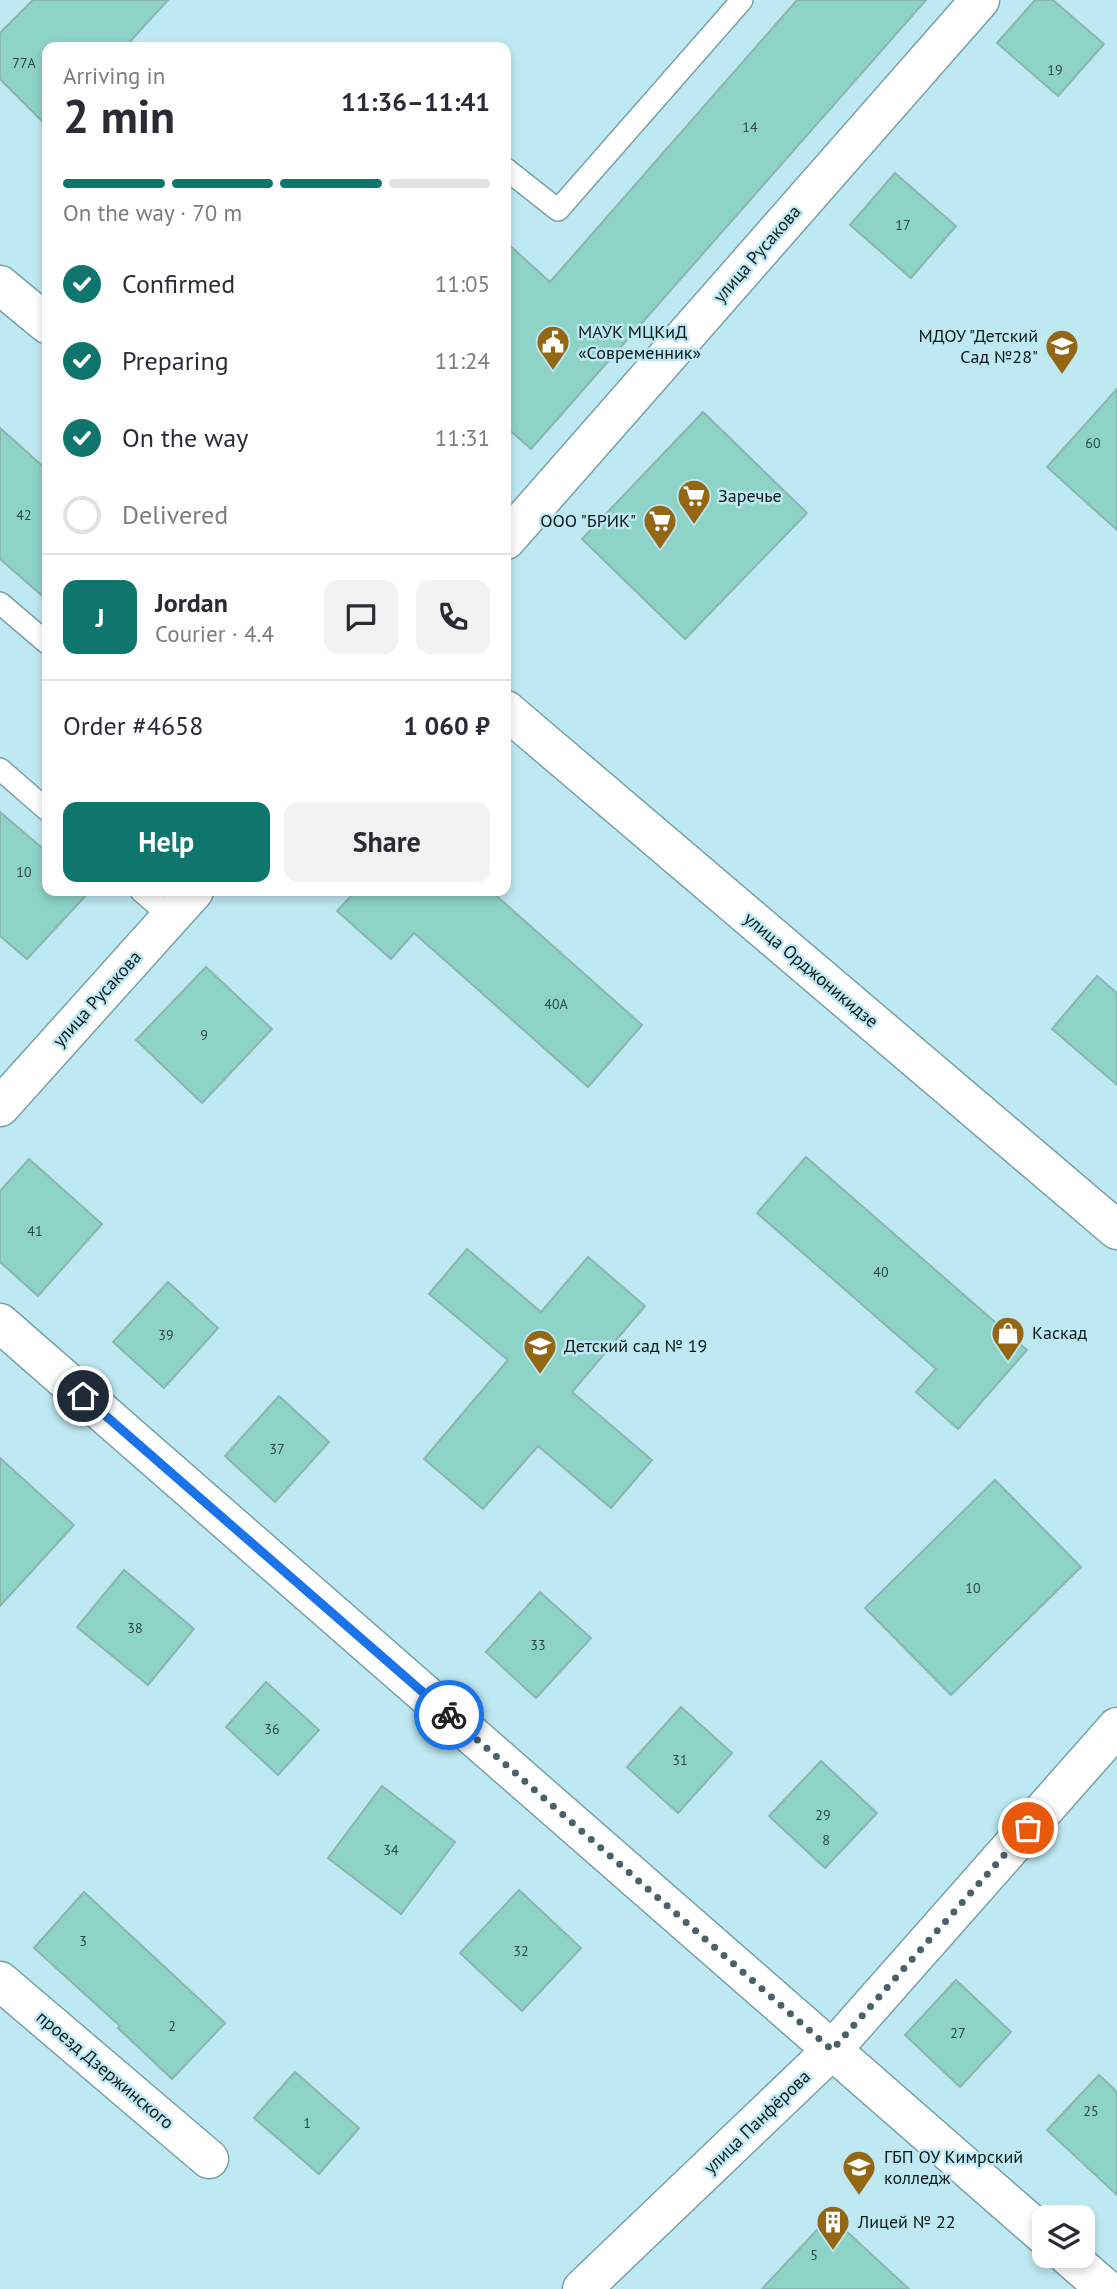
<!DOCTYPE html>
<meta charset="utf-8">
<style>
body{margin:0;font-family:"PT Sans",sans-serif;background:#f2f2f3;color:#2b2b33;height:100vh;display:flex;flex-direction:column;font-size:26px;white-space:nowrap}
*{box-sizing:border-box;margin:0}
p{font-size:23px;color:#7c7c81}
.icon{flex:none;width:38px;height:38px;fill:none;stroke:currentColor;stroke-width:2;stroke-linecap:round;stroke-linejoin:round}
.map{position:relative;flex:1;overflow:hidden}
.side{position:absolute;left:42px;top:42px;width:469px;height:854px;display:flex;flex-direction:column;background:#fff;border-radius:14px;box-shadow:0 4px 10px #0003}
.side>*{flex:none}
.controls{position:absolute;left:1032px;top:2205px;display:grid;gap:14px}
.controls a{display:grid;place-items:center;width:63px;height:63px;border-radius:14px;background:#fff;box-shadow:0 4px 10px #0003;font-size:35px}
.pin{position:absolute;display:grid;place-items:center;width:60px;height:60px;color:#fff;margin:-30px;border:4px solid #fff;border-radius:50%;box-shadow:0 2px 7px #0007}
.courier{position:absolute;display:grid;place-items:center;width:70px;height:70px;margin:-35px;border:5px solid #1a73e8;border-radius:50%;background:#fff;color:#222;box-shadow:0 2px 9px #0007}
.headline em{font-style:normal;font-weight:700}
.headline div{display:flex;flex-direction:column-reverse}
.headline{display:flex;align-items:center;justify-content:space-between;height:119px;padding:0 21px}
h1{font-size:46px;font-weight:700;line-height:52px}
.bar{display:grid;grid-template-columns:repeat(4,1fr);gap:10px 7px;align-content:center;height:84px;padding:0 21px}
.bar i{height:9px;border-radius:5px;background:#e1e1e2}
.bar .current{background:#0f766e}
.bar p{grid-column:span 4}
.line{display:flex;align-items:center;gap:18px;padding:0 21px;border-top:2px solid #e1e1e2}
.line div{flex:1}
.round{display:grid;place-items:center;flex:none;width:74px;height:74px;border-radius:14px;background:#f2f2f3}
ol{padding:0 21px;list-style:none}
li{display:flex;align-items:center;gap:21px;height:77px}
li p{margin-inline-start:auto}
li .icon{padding:7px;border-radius:50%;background:#0f766e;color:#fff;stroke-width:4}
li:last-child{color:#7c7c81}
li i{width:38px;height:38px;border:4px solid #e1e1e2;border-radius:50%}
.button{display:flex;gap:14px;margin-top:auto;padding:14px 21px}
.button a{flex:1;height:80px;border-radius:14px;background:#0f766e;color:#fff;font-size:28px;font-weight:700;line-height:80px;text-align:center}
.button a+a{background:#f2f2f3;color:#2b2b33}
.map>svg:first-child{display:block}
</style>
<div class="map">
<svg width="1117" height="2289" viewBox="0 0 1117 2289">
<rect width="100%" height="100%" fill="#bfe9f2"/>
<g fill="#8dd3c8" stroke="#8bb5af" stroke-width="2">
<polygon points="33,0 168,0 125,47 47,47 47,126 0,79 0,33"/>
<polygon points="797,0 926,0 531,449 506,427 506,242 550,282"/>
<polygon points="1035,0 1053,0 1104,44 1058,96 997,43"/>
<polygon points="895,173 956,226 911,278 850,225"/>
<polygon points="1117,389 1117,530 1047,467"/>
<polygon points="703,412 807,513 685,639 582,539"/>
<polygon points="0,428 47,470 47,600 0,559"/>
<polygon points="0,812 47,852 47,891 90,891 27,959 0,936"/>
<polygon points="356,891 491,891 642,1025 588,1087 414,933 391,959 337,911"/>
<polygon points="206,967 272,1029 202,1103 136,1040"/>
<polygon points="1097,976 1117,993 1117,1085 1052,1029"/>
<polygon points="806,1157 1027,1350 958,1429 916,1392 936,1369 757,1213"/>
<polygon points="29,1159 102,1224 38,1296 0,1262 0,1191"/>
<polygon points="467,1249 541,1312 588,1257 645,1306 572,1392 652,1460 611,1508 538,1446 483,1509 424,1459 508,1360 429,1294"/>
<polygon points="168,1282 218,1328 164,1388 113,1342"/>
<polygon points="279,1396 329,1442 275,1502 225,1456"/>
<polygon points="0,1458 74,1525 0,1606"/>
<polygon points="995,1480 1081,1567 951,1695 865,1608"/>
<polygon points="124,1570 194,1629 148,1685 77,1627"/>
<polygon points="540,1592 591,1638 536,1698 486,1652"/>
<polygon points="266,1682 319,1730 278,1775 226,1727"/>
<polygon points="681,1707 732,1753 678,1813 627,1767"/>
<polygon points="821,1761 877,1813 825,1868 769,1816"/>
<polygon points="382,1786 455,1842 401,1914 328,1858"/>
<polygon points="519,1890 581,1948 522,2011 460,1953"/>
<polygon points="84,1892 225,2023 172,2079 118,2028 120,2026 34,1948"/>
<polygon points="956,1980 1011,2032 960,2087 905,2035"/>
<polygon points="295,2072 359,2128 319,2174 254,2118"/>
<polygon points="1099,2075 1117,2092 1117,2195 1047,2130"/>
<polygon points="830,2216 909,2289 762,2289"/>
</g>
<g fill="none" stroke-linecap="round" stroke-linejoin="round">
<defs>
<g id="service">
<polyline points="506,169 558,210 742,0"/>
<polyline points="0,603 47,643"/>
<polyline points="0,769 47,810"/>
<polyline points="141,891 171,917"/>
</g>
<g id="minor">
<polyline points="506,540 980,0"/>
<polyline points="0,1107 194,891"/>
<polyline points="0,1323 1045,2236"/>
<polyline points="0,1981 209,2159"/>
<polyline points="1068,2256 1106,2289"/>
<polyline points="582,2289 832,2050 1117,1727"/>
</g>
<g id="primary">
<polyline points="0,285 47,324"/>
<polyline points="506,710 1117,1230"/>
</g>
</defs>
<use href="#service" stroke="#78a0a9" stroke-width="24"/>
<use href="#minor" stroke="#78a0a9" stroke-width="41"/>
<use href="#primary" stroke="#78a0a9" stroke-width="41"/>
<use href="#service" stroke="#fff" stroke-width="21"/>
<use href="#minor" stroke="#fff" stroke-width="38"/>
<use href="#primary" stroke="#fff" stroke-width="38"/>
</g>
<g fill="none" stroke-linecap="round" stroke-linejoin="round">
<polyline stroke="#496267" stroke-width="7" stroke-dasharray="0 12.6" points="449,1715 832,2050 1028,1828"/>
<polyline stroke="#1a73e8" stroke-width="9" points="83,1396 449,1715"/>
</g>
<defs>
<symbol id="civic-pin" viewBox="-11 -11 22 30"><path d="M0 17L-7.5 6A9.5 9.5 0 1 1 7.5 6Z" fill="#946714" stroke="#bfe9f2"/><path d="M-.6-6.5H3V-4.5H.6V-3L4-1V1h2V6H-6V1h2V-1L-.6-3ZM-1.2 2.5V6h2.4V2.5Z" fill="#fff"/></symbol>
<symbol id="school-pin" viewBox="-11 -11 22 30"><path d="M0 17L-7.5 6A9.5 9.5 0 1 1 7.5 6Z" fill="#946714" stroke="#bfe9f2"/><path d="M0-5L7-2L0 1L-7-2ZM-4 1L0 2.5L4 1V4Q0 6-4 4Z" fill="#fff"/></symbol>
<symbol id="supermarket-pin" viewBox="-11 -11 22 30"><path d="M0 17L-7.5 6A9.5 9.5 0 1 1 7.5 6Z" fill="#946714" stroke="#bfe9f2"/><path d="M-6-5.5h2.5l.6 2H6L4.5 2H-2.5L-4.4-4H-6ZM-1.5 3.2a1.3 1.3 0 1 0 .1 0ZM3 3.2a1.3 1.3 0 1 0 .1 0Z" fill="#fff"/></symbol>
<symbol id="shop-pin" viewBox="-11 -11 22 30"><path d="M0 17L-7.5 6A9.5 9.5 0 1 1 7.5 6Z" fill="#946714" stroke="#bfe9f2"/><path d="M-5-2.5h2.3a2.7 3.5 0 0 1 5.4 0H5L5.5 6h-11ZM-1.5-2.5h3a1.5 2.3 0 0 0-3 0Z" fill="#fff"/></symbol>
<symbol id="university-pin" viewBox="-11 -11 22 30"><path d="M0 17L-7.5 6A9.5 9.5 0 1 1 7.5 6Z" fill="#946714" stroke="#bfe9f2"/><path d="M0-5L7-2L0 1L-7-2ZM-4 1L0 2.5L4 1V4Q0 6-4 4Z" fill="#fff"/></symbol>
<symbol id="building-pin" viewBox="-11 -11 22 30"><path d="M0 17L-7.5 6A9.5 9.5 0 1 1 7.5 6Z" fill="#946714" stroke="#bfe9f2"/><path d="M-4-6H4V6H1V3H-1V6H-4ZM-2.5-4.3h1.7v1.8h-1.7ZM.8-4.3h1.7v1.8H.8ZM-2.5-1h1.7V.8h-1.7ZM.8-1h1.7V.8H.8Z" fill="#fff"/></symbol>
</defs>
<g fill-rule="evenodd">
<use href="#civic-pin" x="534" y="323" width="38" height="52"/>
<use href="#school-pin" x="1043" y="327" width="38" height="52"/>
<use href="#supermarket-pin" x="675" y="477" width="38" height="52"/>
<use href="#supermarket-pin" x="641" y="502" width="38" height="52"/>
<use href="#shop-pin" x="989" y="1314" width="38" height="52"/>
<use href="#school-pin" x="521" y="1327" width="38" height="52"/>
<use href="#university-pin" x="840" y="2148" width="38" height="52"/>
<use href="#building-pin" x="814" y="2203" width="38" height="52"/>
</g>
<g text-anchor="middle" stroke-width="5" stroke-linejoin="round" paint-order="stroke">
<g font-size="14" fill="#2a4847">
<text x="24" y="68">77А</text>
<text x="1055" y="75">19</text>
<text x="750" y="132">14</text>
<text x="903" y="230">17</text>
<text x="1093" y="448">60</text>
<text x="24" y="520">42</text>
<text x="24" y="877">10</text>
<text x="556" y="1009">40А</text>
<text x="204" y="1040">9</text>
<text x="35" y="1236">41</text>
<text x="881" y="1277">40</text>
<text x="166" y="1340">39</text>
<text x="277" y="1454">37</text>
<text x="973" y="1593">10</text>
<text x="135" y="1633">38</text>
<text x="538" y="1650">33</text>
<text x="272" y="1734">36</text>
<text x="680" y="1765">31</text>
<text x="823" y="1820">29</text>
<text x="826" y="1845">8</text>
<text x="391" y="1855">34</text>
<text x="83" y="1946">3</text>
<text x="521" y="1956">32</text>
<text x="172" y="2031">2</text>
<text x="958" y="2038">27</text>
<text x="1091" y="2116">25</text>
<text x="307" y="2128">1</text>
<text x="814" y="2260">5</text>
</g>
<g font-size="18" fill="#09191c" stroke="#bfe9f2">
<text transform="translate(757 254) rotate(-49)" y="6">улица Русакова</text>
<text transform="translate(811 970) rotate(40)" y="6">улица Орджоникидзе</text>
<text transform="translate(97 999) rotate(-48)" y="6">улица Русакова</text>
<text transform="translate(105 2070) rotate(40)" y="6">проезд Дзержинского</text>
<text transform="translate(757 2122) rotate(-44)" y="6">улица Панфёрова</text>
</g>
<g font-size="18" fill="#09191c" stroke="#bfe9f2" text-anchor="start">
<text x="578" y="338">МАУК МЦКиД<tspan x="578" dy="21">«Современник»</tspan></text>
<text x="1038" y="342" text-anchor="end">МДОУ "Детский<tspan x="1038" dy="21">Сад №28"</tspan></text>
<text x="718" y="502">Заречье</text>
<text x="636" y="527" text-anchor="end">ООО "БРИК"</text>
<text x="1032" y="1339">Каскад</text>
<text x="564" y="1352">Детский сад № 19</text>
<text x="884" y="2163">ГБП ОУ Кимрский<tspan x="884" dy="21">колледж</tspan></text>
<text x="858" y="2228">Лицей № 22</text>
</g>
</g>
</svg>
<div class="controls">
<a><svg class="icon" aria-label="layers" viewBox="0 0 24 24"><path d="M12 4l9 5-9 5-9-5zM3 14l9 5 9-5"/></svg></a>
</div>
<div class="pin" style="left:1028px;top:1828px;background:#ea580c"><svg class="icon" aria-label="bag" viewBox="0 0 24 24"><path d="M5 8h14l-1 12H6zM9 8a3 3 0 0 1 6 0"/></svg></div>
<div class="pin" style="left:83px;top:1396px;background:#1f2937"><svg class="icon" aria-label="home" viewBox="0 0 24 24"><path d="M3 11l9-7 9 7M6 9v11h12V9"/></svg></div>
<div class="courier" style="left:449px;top:1715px"><svg class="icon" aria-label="bike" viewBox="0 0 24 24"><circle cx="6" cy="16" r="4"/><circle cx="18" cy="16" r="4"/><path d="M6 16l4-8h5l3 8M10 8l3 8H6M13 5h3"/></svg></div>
<section class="side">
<div class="headline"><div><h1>2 min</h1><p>Arriving in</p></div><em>11:36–11:41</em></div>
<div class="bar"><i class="current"></i><i class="current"></i><i class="current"></i><i></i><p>On the way · 70 m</p></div>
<ol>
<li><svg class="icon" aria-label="check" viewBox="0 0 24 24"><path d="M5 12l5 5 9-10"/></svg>Confirmed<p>11:05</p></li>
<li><svg class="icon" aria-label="check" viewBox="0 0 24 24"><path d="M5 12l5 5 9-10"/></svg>Preparing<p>11:24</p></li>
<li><svg class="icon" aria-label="check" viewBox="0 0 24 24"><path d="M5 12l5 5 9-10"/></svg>On the way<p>11:31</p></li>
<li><i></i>Delivered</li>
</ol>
<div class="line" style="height:126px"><b class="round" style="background:#0f766e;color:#fff">J</b><div><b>Jordan</b><p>Courier · 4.4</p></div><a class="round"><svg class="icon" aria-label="chat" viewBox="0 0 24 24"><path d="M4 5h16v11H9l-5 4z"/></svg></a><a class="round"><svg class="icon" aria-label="phone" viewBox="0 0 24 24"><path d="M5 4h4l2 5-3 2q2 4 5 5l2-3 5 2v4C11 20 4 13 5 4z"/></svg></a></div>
<div class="line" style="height:91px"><div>Order #4658</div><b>1 060 ₽</b></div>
<div class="button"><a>Help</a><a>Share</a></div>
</section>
</div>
